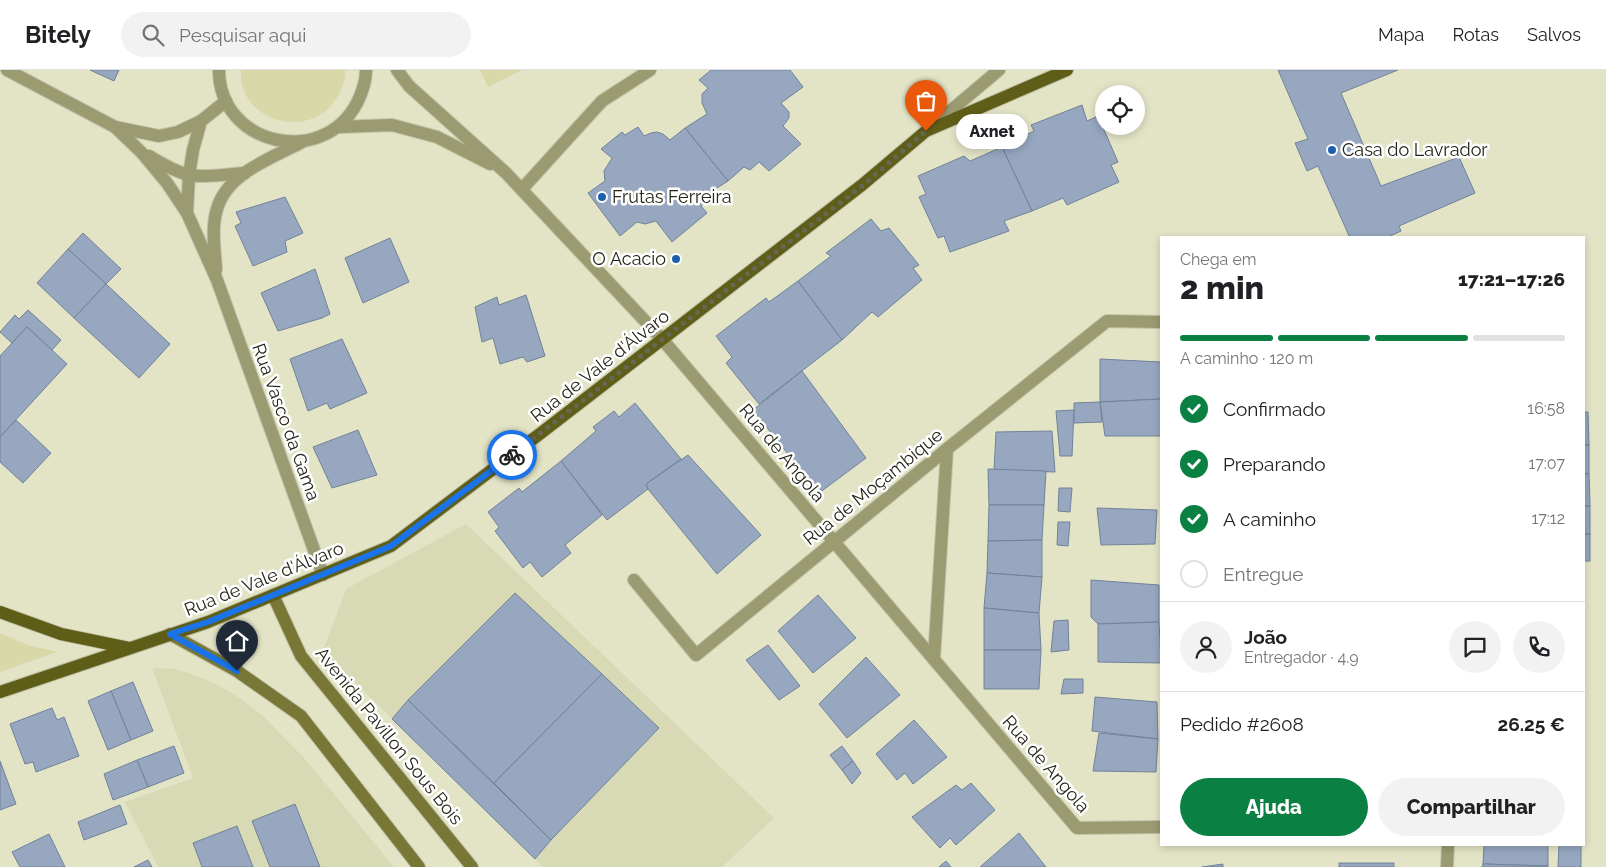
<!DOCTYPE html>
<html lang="pt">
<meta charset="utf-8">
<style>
body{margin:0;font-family:Raleway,sans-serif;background:#f2f2f2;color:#202124;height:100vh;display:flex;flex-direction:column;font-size:19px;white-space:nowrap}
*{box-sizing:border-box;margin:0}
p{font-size:16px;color:#757577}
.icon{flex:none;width:28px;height:28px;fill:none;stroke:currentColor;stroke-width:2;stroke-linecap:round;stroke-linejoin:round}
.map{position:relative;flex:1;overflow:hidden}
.details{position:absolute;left:1160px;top:166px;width:425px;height:610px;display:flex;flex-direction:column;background:#fff;border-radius:0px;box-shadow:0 2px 8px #0003}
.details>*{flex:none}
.controls{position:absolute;left:1095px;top:15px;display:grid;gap:10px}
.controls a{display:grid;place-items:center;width:50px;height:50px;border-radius:50%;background:#fff;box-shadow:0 2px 8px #0003;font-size:25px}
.pin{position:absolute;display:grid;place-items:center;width:42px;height:42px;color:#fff;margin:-51px -21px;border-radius:50% 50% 50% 0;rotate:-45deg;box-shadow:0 0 5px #0007}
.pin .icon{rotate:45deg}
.courier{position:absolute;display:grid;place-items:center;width:50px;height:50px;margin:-25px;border:4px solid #1a73e8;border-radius:50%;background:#fff;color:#222;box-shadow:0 1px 6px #0007}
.bubble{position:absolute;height:35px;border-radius:18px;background:#fff;box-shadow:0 2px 8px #0003;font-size:16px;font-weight:800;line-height:35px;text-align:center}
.summary em{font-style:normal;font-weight:800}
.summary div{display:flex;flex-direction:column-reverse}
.summary{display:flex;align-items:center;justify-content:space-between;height:85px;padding:0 20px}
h1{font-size:32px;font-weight:800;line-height:38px}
.bar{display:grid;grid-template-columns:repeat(4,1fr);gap:8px 5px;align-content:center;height:60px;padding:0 20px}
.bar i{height:6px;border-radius:4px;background:#e0e0e0}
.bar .selected{background:#0b8043}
.bar p{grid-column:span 4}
.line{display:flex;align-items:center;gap:12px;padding:0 20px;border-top:1px solid #e0e0e0}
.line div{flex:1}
.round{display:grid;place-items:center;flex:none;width:52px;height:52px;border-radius:26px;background:#f2f2f2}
ol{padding:0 20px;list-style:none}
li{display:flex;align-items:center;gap:15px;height:55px}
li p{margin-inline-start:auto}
li .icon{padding:5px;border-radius:50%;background:#0b8043;color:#fff;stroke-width:4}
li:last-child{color:#757577}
li i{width:28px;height:28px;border:2px solid #e0e0e0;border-radius:50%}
.primary-button{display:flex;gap:10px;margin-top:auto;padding:10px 20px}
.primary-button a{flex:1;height:58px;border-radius:30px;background:#0b8043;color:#fff;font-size:20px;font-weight:800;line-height:58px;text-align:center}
.primary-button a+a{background:#f2f2f2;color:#202124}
header{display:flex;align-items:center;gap:30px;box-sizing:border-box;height:70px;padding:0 25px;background:#fff;border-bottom:1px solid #e0e0e0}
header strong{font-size:24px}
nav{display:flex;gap:28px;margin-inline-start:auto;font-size:18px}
.search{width:350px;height:45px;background:#f2f2f2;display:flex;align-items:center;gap:12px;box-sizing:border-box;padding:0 18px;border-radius:28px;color:#757577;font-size:19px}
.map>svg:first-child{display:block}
</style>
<header>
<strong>Bitely</strong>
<div class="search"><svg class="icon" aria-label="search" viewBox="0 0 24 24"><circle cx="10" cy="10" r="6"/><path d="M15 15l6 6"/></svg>Pesquisar aqui</div>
<nav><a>Mapa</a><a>Rotas</a><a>Salvos</a></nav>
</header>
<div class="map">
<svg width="1606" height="797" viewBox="0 0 1606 797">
<rect width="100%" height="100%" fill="#e3e4c6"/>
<g fill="#d8d9b5">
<polygon points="466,454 774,748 722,797 543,797 323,581 346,519"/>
<polygon points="152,598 176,599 197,606 218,615 241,629 264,647 306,690 394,797 158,797 125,732 193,708"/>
</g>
<g fill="#d8d8a9">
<path d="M241 0H345C346 10 341 21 336 29 309 72 237 51 241 0Z"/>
<polygon points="480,0 522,0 488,17"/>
<polygon points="0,563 28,575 57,582 0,602"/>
</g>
<g fill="#96a7bf" stroke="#718299">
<polygon points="90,0 119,0 114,11"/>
<polygon points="711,0 790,0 803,17 781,33 789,42 789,48 783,56 801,74 769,101 759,92 750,100 744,97 728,111 685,58 707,44 702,33 702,24 708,18 699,10"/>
<polygon points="1278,0 1398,0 1341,23 1381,116 1459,87 1475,123 1399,156 1401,161 1386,168 1350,168 1318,96 1307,101 1295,73 1308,69"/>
<polygon points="1082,35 1087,51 1098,46 1118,92 1111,95 1119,112 1067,135 1063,128 1032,141 1002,77 1034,61 1031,55"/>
<polygon points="638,57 644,66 651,63 657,62 663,64 670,70 685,58 728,111 709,123 711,128 701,136 707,143 672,172 656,151 645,154 637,152 620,166 588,123 605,111 604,101 612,88 601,79 622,62 625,65"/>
<polygon points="1002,77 1032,141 1004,151 1009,161 950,182 944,166 938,168 919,127 926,124 918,106 964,86 970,91"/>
<polygon points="285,127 303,163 285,171 287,182 253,196 235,156 241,153 236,142"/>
<polygon points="871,149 881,161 889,158 919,195 913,198 922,210 878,247 872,242 842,270 798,211 831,186 826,183"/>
<polygon points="83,163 121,199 106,214 68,179"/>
<polygon points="390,168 409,212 363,233 345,188"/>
<polygon points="68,179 106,214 74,248 37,213"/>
<polygon points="315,199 330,244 322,248 278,261 261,223"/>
<polygon points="798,211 842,270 759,334 726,293 732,287 716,266 766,228 769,232"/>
<polygon points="106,214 170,274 139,308 74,248"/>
<polygon points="526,225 545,286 527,292 523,287 500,294 493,268 482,272 475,237 497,227 499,235"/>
<polygon points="28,240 61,270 52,280 27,257 12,273 0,262 15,245 19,249"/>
<polygon points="27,257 67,294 0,367 0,286"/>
<polygon points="342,269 367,323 330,339 327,333 308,341 290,289"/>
<polygon points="1100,289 1161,292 1161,329 1100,332"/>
<polygon points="802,301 866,388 819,423 753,340"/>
<polygon points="1161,329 1161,366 1105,366 1100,332"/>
<polygon points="1100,332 1102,352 1074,353 1074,333"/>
<polygon points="635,333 681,389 646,414 648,419 607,450 561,391 596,361 593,357 614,341 619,347"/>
<polygon points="1074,340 1072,386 1060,386 1056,341"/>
<polygon points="1584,342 1588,342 1589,375 1584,375"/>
<polygon points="16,350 51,383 23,413 0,392 0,367"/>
<polygon points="358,360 377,405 332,418 313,377"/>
<polygon points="1052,361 1055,402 994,400 996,362"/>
<rect x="1584" y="375" width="5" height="29"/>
<polygon points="688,385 761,465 717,504 648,419 646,414"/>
<polygon points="561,391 602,445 565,475 571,483 542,507 530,492 523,498 495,461 499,457 488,442 519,418 522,422"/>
<polygon points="988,399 1046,401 1044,435 989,435"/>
<polygon points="1584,404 1589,404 1590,436 1584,436"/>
<polygon points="1059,418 1072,418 1070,442 1058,441"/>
<polygon points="989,435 1044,435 1042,470 988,471"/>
<rect x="1584" y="436" width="6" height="28"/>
<polygon points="1097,438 1157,440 1155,474 1101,475"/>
<polygon points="1058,452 1070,452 1068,476 1057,475"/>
<rect x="1584" y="464" width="6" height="27"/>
<polygon points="1042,470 1042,507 987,503 988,471"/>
<polygon points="987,503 1042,507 1039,543 984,538"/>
<polygon points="1091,510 1159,515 1159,552 1098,554 1091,547"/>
<polygon points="515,523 602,604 494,713 408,630"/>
<polygon points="818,525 856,568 813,603 778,561"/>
<polygon points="984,538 1039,543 1041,580 984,580"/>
<polygon points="1068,550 1069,580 1051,582 1054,551"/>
<polygon points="1159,552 1161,593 1098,592 1098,554"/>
<polygon points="768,575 800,616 779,630 746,590"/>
<polygon points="984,580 1041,580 1039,619 984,619"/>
<polygon points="866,587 900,625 847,668 819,634"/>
<polygon points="602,604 659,658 551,770 494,713"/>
<polygon points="1064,609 1083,609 1083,623 1061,624"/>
<polygon points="133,612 153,661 131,670 111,621"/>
<polygon points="111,621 131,670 108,680 88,631"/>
<polygon points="1095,627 1157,632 1158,669 1092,661"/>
<polygon points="408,630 551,770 535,789 392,649"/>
<polygon points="52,638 57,650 64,647 79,686 36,702 33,692 25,694 10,654"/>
<polygon points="914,650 947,687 913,714 905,703 897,710 876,684"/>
<polygon points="1099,663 1158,669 1156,702 1093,701"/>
<polygon points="174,676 184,703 148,717 137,690"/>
<polygon points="842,676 853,691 842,700 830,685"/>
<polygon points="137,690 148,717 113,730 104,704"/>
<polygon points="0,691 16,734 0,740"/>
<polygon points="853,691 861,703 852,714 842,700"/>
<polygon points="971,713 995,740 956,775 950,768 940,778 912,747 956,715 962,720"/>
<polygon points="295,734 320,797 270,797 252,751"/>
<polygon points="120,735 127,754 84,770 78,752"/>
<polygon points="237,756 253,797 202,797 193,773"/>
<polygon points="1019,763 1046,797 980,797"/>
<polygon points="49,764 65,797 20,797 12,782"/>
<polygon points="1484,775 1548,775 1548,796 1483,794"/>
<polygon points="1559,775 1581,775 1581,797 1558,797"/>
<polygon points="148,790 152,797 134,797"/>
<polygon points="946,791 951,797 939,797"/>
<rect x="1339" y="793" width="55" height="4"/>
<polygon points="1223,794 1223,797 1202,797"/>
<polygon points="1483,794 1548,796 1548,797 1482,797"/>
</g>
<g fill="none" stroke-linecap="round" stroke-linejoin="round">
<defs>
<g id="street">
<polyline points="7,0 115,57 142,83 167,113 187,143"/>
<path d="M219 0C219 75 322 99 357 33 362 23 366 11 366 0"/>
<polyline points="397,0 409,16 506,103 662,269 1077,758 1161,757"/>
<polyline points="226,31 201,51 193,80 189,105 187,143 217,210 323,505"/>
<polyline points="115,57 159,66 178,62 201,51"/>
<polyline points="338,57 392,55 437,67 490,94"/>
<polyline points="930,58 999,0"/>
<path d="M149 86C161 93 175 102 189 105 207 108 227 104 245 103"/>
<polyline points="522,119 602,31 650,0"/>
<path d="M216 200C215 181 211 158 217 139 227 103 272 88 302 72"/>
<polyline points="634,510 696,585 947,379 1107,251 1161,252"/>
<polyline points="934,589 947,379"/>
<polyline points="1447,797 1448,775"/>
</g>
<g id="secondary">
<polyline points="273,525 301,586 472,797"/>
<polyline points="170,564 237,601 301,646 419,797"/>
</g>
<g id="primary">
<polyline points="0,542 61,564 129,578"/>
<polyline points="0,622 208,552 391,476 541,363 862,115 926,61 1067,0"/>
</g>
</defs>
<use href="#street" stroke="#c1c1a7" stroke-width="14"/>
<use href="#secondary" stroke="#c1c1a7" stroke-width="14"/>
<use href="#primary" stroke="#c1c1a7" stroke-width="14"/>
<use href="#street" stroke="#9a9b71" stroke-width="12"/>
<use href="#secondary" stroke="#787735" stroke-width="12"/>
<use href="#primary" stroke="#5f5e19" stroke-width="12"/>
</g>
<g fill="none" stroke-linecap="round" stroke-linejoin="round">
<polyline stroke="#676756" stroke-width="5" stroke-dasharray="0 9" points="512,385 862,116 926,61"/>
<polyline stroke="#1a73e8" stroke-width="6" points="237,601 170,564 208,552 391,476 512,385"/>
</g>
<g fill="#1d5faf" stroke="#fff" stroke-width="2">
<circle cx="1332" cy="80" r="5"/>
<circle cx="602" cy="127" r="5"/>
<circle cx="676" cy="189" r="5"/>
</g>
<g text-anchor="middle" stroke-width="5" stroke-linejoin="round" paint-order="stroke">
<g font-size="18" fill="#242419" stroke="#fff" text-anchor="start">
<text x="1342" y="86">Casa do Lavrador</text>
<text x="612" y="133">Frutas Ferreira</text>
<text x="666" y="195" text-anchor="end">O Acacio</text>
</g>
<g font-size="18" fill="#242419" stroke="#fff">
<text transform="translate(600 296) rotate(-38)" y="6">Rua de Vale d'Álvaro</text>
<text transform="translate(286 352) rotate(70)" y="6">Rua Vasco da Gama</text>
<text transform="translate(782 383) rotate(50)" y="6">Rua de Angola</text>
<text transform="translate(873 417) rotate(-39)" y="6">Rua de Moçambique</text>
<text transform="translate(264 509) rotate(-22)" y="6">Rua de Vale d'Álvaro</text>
<text transform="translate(389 666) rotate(51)" y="6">Avenida Pavillon Sous Bois</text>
<text transform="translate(1046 694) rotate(49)" y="6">Rua de Angola</text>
</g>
</g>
</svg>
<div class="controls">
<a><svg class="icon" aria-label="locate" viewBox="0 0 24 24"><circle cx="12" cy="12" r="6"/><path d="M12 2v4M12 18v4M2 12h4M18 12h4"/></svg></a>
</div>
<div class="pin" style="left:926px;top:61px;background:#ea580c"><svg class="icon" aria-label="bag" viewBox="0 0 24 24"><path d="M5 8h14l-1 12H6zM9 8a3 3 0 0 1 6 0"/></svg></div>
<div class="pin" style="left:237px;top:601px;background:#1f2937"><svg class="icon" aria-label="home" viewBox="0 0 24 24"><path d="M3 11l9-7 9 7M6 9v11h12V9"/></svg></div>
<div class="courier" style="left:512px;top:385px"><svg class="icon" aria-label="bike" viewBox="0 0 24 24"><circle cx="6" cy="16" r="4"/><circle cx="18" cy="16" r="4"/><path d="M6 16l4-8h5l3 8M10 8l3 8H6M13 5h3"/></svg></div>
<div class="bubble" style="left:956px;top:44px;width:72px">Axnet</div>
<section class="details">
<div class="summary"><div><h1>2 min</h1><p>Chega em</p></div><em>17:21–17:26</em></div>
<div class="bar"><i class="selected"></i><i class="selected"></i><i class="selected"></i><i></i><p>A caminho · 120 m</p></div>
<ol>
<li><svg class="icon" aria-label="check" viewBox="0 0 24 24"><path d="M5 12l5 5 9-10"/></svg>Confirmado<p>16:58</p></li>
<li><svg class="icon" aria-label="check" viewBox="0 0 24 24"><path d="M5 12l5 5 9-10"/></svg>Preparando<p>17:07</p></li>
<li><svg class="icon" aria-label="check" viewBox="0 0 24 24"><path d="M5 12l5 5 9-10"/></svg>A caminho<p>17:12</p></li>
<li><i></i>Entregue</li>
</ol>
<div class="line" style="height:90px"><a class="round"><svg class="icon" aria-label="person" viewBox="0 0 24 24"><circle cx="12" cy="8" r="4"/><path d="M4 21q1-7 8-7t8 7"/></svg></a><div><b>João</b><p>Entregador · 4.9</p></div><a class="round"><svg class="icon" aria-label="chat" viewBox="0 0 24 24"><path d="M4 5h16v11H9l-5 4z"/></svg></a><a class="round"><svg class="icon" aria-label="phone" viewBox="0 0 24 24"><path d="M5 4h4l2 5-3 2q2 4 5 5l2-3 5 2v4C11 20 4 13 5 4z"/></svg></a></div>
<div class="line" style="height:65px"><div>Pedido #2608</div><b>26.25 €</b></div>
<div class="primary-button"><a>Ajuda</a><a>Compartilhar</a></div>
</section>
</div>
